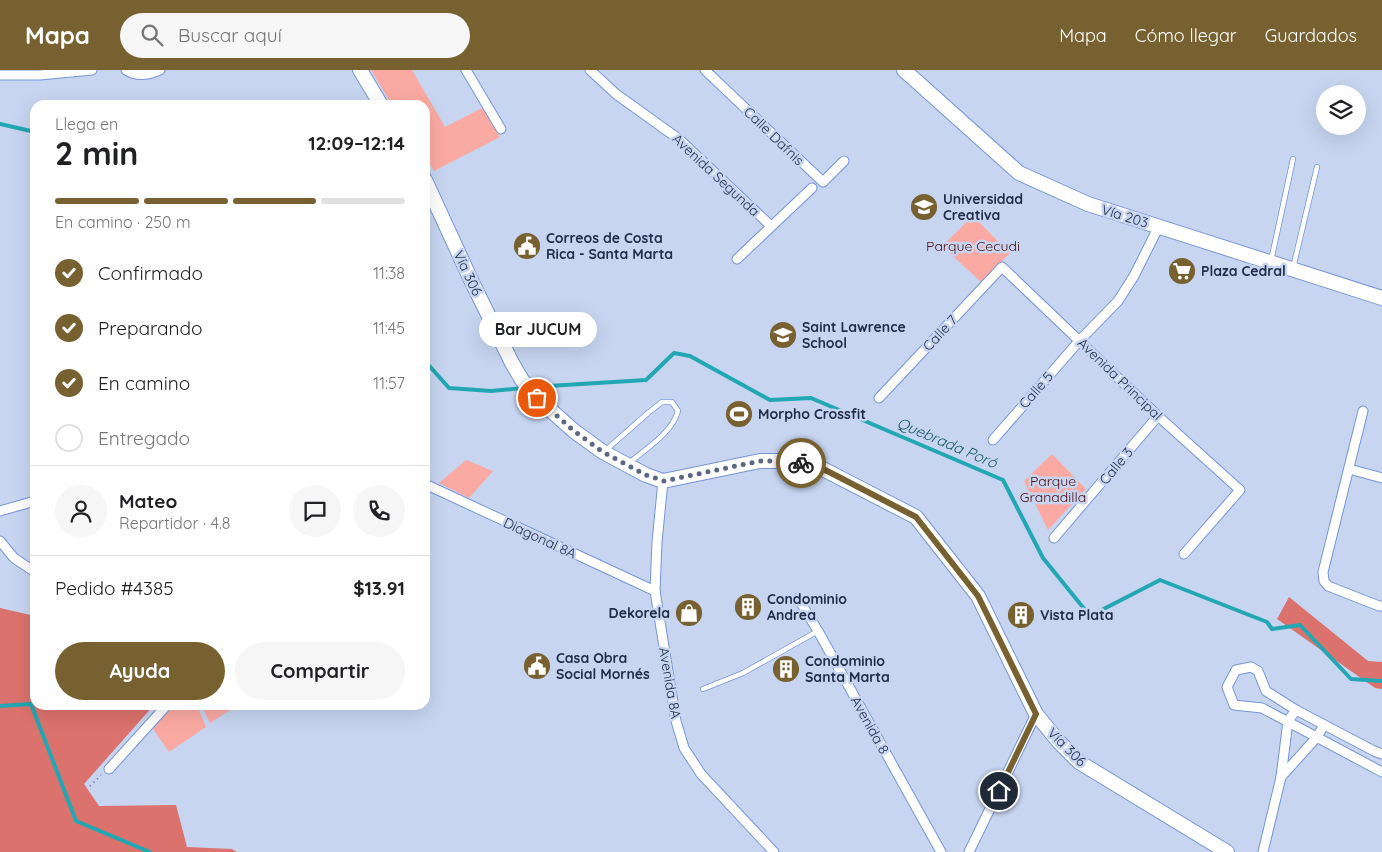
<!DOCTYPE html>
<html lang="es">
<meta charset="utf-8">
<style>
body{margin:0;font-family:Quicksand,sans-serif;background:#f6f6f6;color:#202124;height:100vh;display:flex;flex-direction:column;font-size:19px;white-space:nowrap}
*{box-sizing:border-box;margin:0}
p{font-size:16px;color:#757577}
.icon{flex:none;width:28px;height:28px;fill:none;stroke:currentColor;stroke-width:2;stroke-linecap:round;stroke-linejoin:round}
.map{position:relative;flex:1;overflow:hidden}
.side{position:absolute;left:30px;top:30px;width:400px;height:610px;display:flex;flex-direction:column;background:#fff;border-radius:15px;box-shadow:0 5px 20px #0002}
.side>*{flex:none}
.controls{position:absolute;left:1316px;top:15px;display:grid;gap:10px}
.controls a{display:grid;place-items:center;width:50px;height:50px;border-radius:50%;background:#fff;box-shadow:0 5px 20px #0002;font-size:25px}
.pin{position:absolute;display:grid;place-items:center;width:42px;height:42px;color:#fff;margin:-21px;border:2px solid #fff;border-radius:50%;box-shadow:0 1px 5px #0007}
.courier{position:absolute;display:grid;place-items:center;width:50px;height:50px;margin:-25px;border:4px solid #786131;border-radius:50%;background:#fff;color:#222;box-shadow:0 1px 6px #0007}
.bubble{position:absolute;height:35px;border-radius:18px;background:#fff;box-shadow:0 5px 20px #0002;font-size:16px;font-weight:700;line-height:35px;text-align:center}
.headline em{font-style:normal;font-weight:700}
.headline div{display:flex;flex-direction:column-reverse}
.headline{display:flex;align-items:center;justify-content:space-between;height:85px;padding:0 25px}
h1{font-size:32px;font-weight:700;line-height:38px}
.bar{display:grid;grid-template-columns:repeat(4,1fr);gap:8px 5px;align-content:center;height:60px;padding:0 25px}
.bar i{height:6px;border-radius:4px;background:#e0e0e0}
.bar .current{background:#786131}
.bar p{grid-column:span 4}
.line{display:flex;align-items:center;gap:12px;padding:0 25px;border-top:1px solid #e0e0e0}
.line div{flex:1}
.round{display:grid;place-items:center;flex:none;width:52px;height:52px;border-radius:26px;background:#f6f6f6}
ol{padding:0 25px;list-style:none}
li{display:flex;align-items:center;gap:15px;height:55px}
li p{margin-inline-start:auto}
li .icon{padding:5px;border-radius:50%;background:#786131;color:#fff;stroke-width:4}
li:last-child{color:#757577}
li i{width:28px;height:28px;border:2px solid #e0e0e0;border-radius:50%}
.primary-button{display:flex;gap:10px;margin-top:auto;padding:10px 25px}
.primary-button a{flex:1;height:58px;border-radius:30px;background:#786131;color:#fff;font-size:20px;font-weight:700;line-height:58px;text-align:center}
.primary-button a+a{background:#f6f6f6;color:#202124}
header{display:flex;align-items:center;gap:30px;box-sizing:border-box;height:70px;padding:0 25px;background:#786131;color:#fff}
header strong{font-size:24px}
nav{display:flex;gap:28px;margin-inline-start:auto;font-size:18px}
.search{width:350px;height:45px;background:#f6f6f6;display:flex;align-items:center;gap:12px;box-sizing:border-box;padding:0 18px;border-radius:28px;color:#757577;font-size:19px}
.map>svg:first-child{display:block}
</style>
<header>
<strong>Mapa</strong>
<div class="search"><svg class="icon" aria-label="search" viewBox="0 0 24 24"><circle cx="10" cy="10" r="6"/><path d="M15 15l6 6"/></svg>Buscar aquí</div>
<nav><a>Mapa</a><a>Cómo llegar</a><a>Guardados</a></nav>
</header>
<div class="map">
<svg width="1382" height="782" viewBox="0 0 1382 782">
<rect width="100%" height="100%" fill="#c7d5f1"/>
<g fill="#fbaaa3">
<polygon points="371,0 412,0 445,57 482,38 500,67 434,101 425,87 425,35 392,35"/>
<polygon points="973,146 1010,183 981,212 942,176"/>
<polygon points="1052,384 1086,419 1048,460 1024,411"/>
<polygon points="466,390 493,401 469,428 439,413"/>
<polygon points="174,635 197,635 206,657 169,682 153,659"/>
<polygon points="201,635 238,635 210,653"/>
</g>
<g fill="#dc726d">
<polygon points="1289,527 1368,591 1382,592 1382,619 1375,618 1277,549"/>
<polygon points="0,538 35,546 35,635 154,635 84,714 99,736 176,735 187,777 232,779 237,782 0,782"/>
</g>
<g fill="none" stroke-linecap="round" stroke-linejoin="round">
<g stroke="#22a7b3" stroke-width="4">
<polyline points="0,54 35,62"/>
<polyline points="425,291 449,318 491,321 523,318"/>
<polyline points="532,317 646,310 674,283 690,286 770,330 811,328 1003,410 1043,488 1090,546 1160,510 1267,552 1272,559 1300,555 1351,609 1382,611"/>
<polyline points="0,636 31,634 76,751 150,782"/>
</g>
<defs>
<g id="lane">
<polyline points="1271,191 1293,89"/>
<polyline points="1293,198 1317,97"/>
<path d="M606 380 648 343 662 332H672L678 341C672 363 647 378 629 393"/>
<polyline points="703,619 743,603 818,561"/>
</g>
<g id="street">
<path d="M126 0C137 7 149 5 160 0"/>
<polyline points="466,0 501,59"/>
<polyline points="590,0 616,24 680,70 771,156"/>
<polyline points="705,0 823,112 844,91"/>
<polyline points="0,5 40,5 92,0"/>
<polyline points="737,189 812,118"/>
<polyline points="879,328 1002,197 1158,346 1240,420 1184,484"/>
<polyline points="1363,341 1323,502 1324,511 1328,516 1379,536 1382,536"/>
<polyline points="993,370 1080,270 1118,231 1134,206 1159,156"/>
<polyline points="1349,399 1382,408"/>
<polyline points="663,411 657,472 655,521 676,651 684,678 701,704 774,782"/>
<polyline points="425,414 655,521"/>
<polyline points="0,441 35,431"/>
<polyline points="1054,468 1158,346"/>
<polyline points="0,471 14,488 35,502"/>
<polyline points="798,528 818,561 941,782"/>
<polyline points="1382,684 1374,681 1296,640 1266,621 1258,601 1251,597 1236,600 1227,617 1234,635 1262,638 1382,702"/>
<polyline points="109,699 167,635"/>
<polyline points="1281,707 1317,667 1324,655"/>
<polyline points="969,782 1036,644"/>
<polyline points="1263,782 1281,707 1288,651 1296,640"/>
</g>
<g id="secondary">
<polyline points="360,0 381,35"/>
<polyline points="904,0 1019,103 1088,134 1382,228"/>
<polyline points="425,110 471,210 512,293 522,310 537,328 574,361 603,382 646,405 663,411 760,391 793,391 821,398 916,447 978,526 1036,644 1059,672 1079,692 1227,782"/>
</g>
</defs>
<use href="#lane" stroke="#7595d7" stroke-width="6"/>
<use href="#street" stroke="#7595d7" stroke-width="11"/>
<use href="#secondary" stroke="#7595d7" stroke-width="16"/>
<polyline stroke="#74819d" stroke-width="2" stroke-dasharray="1 4" stroke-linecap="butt" points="90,716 101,705"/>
<use href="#lane" stroke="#fff" stroke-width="4.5"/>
<use href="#street" stroke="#fff" stroke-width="9"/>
<use href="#secondary" stroke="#fff" stroke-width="14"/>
</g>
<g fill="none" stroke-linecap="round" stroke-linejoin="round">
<polyline stroke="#5b6884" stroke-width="5" stroke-dasharray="0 9" points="537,328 574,361 603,382 646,405 664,411 760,391 793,391 801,393"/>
<polyline stroke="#786131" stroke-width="6" points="801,393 821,398 835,405 916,447 978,526 1036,644 999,721"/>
</g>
<defs>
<symbol id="university-disc" viewBox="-11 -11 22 22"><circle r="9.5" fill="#786131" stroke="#c7d5f1"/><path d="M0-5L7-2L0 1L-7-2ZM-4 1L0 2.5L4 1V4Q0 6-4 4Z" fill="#fff"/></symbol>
<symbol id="civic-disc" viewBox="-11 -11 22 22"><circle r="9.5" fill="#786131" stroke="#c7d5f1"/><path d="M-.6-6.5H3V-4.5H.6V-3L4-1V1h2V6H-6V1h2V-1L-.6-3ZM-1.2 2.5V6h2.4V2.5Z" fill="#fff"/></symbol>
<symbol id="supermarket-disc" viewBox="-11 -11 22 22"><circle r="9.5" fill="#786131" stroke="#c7d5f1"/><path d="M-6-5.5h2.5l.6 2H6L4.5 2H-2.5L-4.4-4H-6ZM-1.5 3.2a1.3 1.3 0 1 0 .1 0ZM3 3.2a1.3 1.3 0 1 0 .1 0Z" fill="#fff"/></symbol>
<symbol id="school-disc" viewBox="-11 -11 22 22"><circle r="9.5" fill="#786131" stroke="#c7d5f1"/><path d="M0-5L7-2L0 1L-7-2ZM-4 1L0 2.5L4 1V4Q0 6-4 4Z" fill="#fff"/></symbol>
<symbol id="stadium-disc" viewBox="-11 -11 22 22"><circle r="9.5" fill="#786131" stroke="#c7d5f1"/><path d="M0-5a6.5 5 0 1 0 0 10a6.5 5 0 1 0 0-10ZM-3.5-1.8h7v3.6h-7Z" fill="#fff"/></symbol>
<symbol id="building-disc" viewBox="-11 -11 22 22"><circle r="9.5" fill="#786131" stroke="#c7d5f1"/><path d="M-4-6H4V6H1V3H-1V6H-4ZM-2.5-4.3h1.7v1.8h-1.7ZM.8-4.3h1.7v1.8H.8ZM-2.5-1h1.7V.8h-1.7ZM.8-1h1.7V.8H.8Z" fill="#fff"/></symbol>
<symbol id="shop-disc" viewBox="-11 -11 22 22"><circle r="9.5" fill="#786131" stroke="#c7d5f1"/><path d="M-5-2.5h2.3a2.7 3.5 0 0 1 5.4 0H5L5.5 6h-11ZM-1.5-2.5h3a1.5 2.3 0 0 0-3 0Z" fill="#fff"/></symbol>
</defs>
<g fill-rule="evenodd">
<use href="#university-disc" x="908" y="121" width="32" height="32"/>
<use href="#civic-disc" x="511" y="160" width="32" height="32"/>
<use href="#supermarket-disc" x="1166" y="185" width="32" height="32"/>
<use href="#school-disc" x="767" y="249" width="32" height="32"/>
<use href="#stadium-disc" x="723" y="328" width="32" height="32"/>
<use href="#building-disc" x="732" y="521" width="32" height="32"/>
<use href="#shop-disc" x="673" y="527" width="32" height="32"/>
<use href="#building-disc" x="1005" y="529" width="32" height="32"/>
<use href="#civic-disc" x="521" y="580" width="32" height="32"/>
<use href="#building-disc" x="770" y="583" width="32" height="32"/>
</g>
<g text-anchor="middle" stroke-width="5" stroke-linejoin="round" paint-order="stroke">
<g font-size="14" fill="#212e49" stroke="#c7d5f1">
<text transform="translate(774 66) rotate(44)" y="5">Calle Dafnis</text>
<text transform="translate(716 105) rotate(43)" y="5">Avenida Segunda</text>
<text transform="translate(1125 146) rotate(17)" y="5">Vía 203</text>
<text transform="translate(468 203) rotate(65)" y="5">Vía 306</text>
<text transform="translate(940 263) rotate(-47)" y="5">Calle 7</text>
<text transform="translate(1120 309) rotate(44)" y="5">Avenida Principal</text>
<text transform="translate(1036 320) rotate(-49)" y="5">Calle 5</text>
<text transform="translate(1116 396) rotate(-50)" y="5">Calle 3</text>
<text transform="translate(540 468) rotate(25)" y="5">Diagonal 8A</text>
<text transform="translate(670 613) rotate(80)" y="5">Avenida 8A</text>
<text transform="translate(870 655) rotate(61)" y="5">Avenida 8</text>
<text transform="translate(1067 677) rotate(45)" y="5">Vía 306</text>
</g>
<g font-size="14" font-weight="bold" fill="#212e49" stroke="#c7d5f1" text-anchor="start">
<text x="943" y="134">Universidad<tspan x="943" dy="16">Creativa</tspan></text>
<text x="546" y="173">Correos de Costa<tspan x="546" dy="16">Rica - Santa Marta</tspan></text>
<text x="1201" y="206">Plaza Cedral</text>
<text x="802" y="262">Saint Lawrence<tspan x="802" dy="16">School</tspan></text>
<text x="758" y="349">Morpho Crossfit</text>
<text x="767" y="534">Condominio<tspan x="767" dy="16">Andrea</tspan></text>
<text x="670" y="548" text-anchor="end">Dekorela</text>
<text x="1040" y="550">Vista Plata</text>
<text x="556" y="593">Casa Obra<tspan x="556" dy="16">Social Mornés</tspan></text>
<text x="805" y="596">Condominio<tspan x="805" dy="16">Santa Marta</tspan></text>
</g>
<g font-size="14" fill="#500c0f" stroke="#c7d5f1">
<text x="973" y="181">Parque Cecudi</text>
<text x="1053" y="416">Parque<tspan x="1053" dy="16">Granadilla</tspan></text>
</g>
<g font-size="15" font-style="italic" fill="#195c63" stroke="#c7d5f1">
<text transform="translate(947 373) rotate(23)" y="5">Quebrada Poró</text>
</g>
</g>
</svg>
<div class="controls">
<a><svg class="icon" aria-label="layers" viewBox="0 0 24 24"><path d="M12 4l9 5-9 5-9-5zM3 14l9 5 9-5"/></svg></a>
</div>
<div class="pin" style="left:537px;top:328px;background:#ea580c"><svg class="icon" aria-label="bag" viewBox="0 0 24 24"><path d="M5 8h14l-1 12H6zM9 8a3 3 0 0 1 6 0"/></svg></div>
<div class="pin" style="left:999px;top:721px;background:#1f2937"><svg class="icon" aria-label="home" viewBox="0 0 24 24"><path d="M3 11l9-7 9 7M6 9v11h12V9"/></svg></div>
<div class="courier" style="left:801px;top:393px"><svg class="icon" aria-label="bike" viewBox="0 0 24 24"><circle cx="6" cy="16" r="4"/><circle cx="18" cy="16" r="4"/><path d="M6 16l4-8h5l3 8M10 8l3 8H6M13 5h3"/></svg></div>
<div class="bubble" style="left:479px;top:242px;width:118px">Bar JUCUM</div>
<section class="side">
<div class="headline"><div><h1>2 min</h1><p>Llega en</p></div><em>12:09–12:14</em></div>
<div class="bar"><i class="current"></i><i class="current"></i><i class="current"></i><i></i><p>En camino · 250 m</p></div>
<ol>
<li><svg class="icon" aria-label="check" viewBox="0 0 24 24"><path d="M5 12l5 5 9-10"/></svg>Confirmado<p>11:38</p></li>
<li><svg class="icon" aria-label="check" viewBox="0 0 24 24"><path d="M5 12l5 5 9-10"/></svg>Preparando<p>11:45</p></li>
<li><svg class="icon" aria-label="check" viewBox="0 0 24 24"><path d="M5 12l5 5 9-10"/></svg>En camino<p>11:57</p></li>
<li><i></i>Entregado</li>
</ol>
<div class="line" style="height:90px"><a class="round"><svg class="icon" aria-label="person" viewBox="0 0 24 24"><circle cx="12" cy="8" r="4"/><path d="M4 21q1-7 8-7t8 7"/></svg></a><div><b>Mateo</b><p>Repartidor · 4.8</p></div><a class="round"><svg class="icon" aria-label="chat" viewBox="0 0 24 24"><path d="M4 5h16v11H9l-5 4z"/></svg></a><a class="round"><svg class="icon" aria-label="phone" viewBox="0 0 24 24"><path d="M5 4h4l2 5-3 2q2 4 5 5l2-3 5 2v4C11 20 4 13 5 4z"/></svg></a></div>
<div class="line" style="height:65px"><div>Pedido #4385</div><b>$13.91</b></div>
<div class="primary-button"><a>Ayuda</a><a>Compartir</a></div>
</section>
</div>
